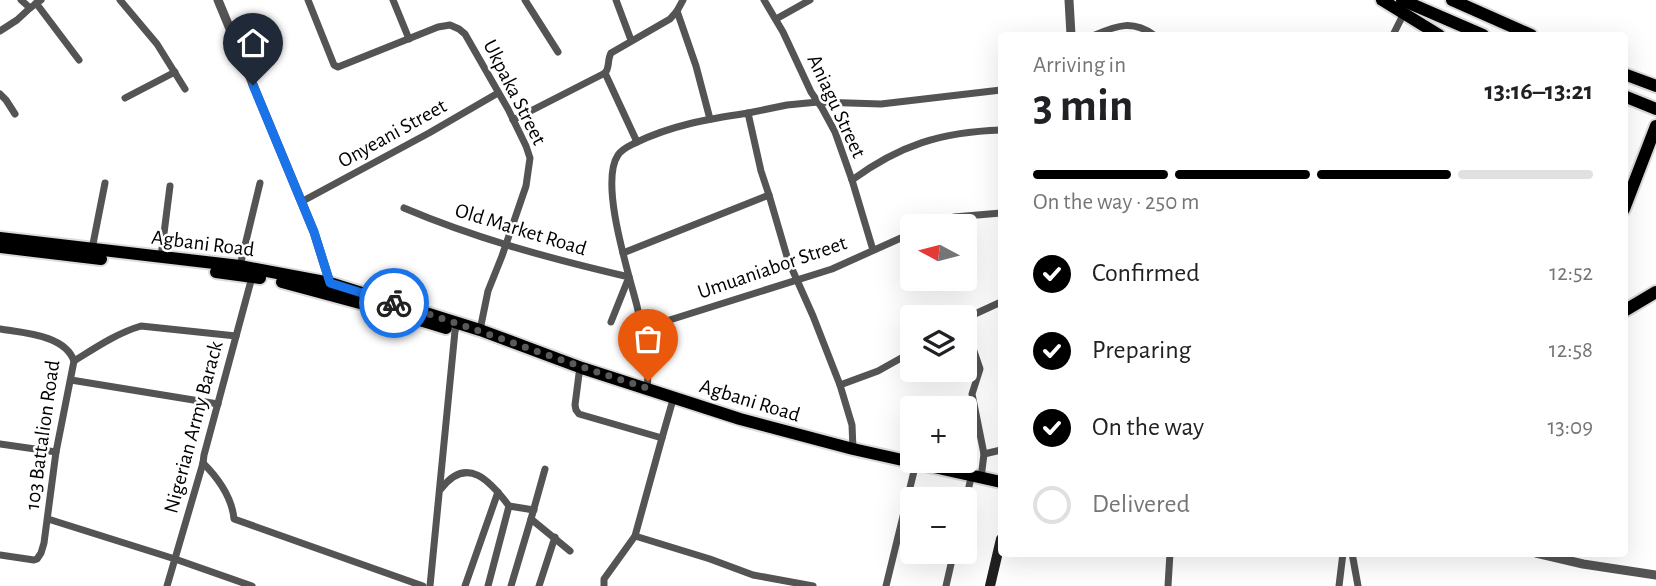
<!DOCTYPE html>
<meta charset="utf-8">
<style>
body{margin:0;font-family:"Alegreya Sans",sans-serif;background:#f2f2f2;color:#202124;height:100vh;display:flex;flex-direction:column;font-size:26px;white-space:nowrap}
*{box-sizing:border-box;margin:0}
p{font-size:23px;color:#757577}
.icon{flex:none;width:38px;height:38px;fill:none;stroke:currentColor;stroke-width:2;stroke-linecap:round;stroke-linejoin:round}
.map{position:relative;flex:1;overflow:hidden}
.side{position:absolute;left:998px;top:32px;width:630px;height:525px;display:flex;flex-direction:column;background:#fff;border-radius:7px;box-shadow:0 7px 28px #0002}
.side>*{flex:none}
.needle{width:46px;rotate:277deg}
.fabs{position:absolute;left:900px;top:214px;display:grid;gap:14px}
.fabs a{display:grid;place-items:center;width:77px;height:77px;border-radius:7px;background:#fff;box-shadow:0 7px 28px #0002;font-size:35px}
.pin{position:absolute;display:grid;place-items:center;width:60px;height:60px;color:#fff;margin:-72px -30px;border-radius:50% 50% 50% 0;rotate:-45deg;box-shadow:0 0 7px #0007}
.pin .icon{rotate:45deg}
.courier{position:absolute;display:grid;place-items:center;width:70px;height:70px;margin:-35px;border:5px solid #1a73e8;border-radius:50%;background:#fff;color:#222;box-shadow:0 2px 9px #0007}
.summary em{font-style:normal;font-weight:600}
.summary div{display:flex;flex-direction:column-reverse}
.summary{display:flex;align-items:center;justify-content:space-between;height:119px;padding:0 35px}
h1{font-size:46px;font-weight:600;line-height:52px}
.bar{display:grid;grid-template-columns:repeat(4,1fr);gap:10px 7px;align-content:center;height:84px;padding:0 35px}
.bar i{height:9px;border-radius:5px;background:#e0e0e0}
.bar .on{background:#000}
.bar p{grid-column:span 4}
ol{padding:0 35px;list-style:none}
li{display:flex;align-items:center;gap:21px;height:77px}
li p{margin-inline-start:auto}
li .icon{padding:7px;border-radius:50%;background:#000;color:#fff;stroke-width:4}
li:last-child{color:#757577}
li i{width:38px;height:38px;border:4px solid #e0e0e0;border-radius:50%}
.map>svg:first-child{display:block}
</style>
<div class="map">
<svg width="1656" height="586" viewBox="0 0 1656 586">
<rect width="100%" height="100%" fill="#fff"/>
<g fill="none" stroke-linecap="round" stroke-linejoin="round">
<defs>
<g id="primary">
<polyline points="1624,209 1656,126"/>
<polyline points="0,238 240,266 330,283 480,330 582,368 740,419 853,449 1001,482"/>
<polyline points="0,247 101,259"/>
<polyline points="216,272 260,278"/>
<polyline points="282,282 397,313 446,328"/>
</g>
<g id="trunk">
<polyline points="1382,0 1439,35"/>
<polyline points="1402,0 1483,35"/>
<polyline points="1452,0 1531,35"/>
<polyline points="1624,74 1656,86"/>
<polyline points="1624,96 1656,109"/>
<polyline points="1624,311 1656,292"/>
</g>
</defs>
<use href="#primary" stroke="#dbdbdb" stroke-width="16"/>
<use href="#trunk" stroke="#dbdbdb" stroke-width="16"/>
<g stroke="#545454" stroke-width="7">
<polyline points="21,0 30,8 41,0"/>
<polyline points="120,0 157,44 185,89"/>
<polyline points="308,0 334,65 338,67 438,27 450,25 459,29 465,34 508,109 526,146 530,158 526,186 502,256 488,291 480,330"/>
<polyline points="393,0 409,39"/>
<polyline points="525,0 558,52"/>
<polyline points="616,0 631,40"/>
<polyline points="764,0 783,32 811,92 822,108 835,132 852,180 873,250"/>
<polyline points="36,3 79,60"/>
<polyline points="677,11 696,66 710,119"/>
<polyline points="776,19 810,0"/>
<polyline points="0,31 17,20 30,8"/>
<path d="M1095 35C1118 25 1133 20 1154 35"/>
<polyline points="1393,35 1404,13"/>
<polyline points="605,73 637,142"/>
<polyline points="0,94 6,100 15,114"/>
<polyline points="125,98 175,72"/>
<polyline points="748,113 787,105 818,102 881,104 1001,90"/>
<path d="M513 120 605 73C610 68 607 60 611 53L670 19 677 11 683 0"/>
<path d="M852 180C900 145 941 132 1001 130"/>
<polyline points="301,202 429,133 498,93"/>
<path d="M404 208C477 239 552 259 629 277L611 322"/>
<polyline points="928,226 954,217 1001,213"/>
<polyline points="92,249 105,183"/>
<polyline points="623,253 769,195 788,260 813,316 840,385 852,425 853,449"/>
<polyline points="161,257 170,186"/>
<polyline points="240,266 260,183"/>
<polyline points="964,319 1001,302"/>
<polyline points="964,322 980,369 972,394 984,454 981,478"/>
<path d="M0 329C24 333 65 335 74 361L56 452 44 543 41 553 37 559 34 560 0 555"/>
<polyline points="641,329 832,269 912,233"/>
<path d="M74 361C95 348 117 333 141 326L236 336"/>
<polyline points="582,368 579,374 575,405 576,410 579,414 662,438"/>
<polyline points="71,380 218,404"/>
<polyline points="840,385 878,371 912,352"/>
<path d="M647 391C650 363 643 333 637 306 629 274 599 183 618 155 622 149 629 146 635 143 672 125 708 119 748 113L761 171 769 195"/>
<polyline points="0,444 56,452"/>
<polyline points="984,454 1001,450"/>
<path d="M203 463C218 478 232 498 234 519L423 586"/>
<polyline points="545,469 531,519 570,551"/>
<path d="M441 489C467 454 491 482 509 506L534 510"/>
<polyline points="909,491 940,499"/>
<polyline points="964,509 970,482"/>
<polyline points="48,519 175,559 252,586"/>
<polyline points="635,536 710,559 753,575 813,586"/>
<polyline points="1352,553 1358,586"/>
<polyline points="167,586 203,463 204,455 252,277"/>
<path d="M430 586C439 501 446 416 455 331L458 323"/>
<polyline points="465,586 498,492"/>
<polyline points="488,586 509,506"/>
<polyline points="511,586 531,519"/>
<polyline points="539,586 555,537"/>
<polyline points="604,586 604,579 635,536 662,438 672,403 675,397"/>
<polyline points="886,586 916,463"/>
<polyline points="946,586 954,551"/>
<polyline points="1168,586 1170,553"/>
<polyline points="1339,586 1343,553"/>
</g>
<g stroke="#545454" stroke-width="9">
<polyline points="218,0 314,232 330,283 329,288"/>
<polyline points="1069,0 1071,35"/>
<polyline points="1536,553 1583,564 1656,575"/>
</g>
<polyline stroke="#212121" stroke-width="10" points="990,586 1001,539"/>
<use href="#primary" stroke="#000" stroke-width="12"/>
<use href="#trunk" stroke="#000" stroke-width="12"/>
</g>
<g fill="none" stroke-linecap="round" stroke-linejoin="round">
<path stroke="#595959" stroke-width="7" stroke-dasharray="0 12.6" d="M394 303C479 329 562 362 647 388L648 381"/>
<polyline stroke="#1a73e8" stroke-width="9" points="253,85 314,232 330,283 394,303"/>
</g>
<g text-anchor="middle" stroke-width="5" stroke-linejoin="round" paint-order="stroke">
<g font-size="21" fill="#000" stroke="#fff">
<text transform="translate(515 92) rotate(63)" y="7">Ukpaka Street</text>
<text transform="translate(837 106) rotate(65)" y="7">Aniagu Street</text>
<text transform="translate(392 133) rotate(-29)" y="7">Onyeani Street</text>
<text transform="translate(521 229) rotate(17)" y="7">Old Market Road</text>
<text transform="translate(203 243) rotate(7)" y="7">Agbani Road</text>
<text transform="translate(772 267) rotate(-19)" y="7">Umuaniabor Street</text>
<text transform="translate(750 400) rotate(17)" y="7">Agbani Road</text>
<text transform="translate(193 427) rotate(-75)" y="7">Nigerian Army Barack</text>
<text transform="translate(42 435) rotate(-82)" y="7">103 Battalion Road</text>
</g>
</g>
</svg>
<div class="fabs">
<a><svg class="needle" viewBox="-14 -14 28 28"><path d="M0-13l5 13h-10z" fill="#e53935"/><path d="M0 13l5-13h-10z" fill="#757577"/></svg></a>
<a><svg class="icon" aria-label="layers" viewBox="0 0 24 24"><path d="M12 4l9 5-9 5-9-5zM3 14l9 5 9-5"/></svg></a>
<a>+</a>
<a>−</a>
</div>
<div class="pin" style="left:648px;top:381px;background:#ea580c"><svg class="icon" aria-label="bag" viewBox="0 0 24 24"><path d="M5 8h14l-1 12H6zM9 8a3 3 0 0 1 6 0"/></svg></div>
<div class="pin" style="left:253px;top:85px;background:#1f2937"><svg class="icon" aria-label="home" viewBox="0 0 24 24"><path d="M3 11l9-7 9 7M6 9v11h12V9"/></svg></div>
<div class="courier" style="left:394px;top:303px"><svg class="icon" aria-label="bike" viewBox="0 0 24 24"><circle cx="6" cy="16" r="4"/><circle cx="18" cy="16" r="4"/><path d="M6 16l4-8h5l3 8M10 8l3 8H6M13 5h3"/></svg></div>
<section class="side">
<div class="summary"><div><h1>3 min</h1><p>Arriving in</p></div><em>13:16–13:21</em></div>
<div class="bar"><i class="on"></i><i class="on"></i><i class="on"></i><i></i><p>On the way · 250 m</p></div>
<ol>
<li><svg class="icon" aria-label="check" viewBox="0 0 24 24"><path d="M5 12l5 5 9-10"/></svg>Confirmed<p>12:52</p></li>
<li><svg class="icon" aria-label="check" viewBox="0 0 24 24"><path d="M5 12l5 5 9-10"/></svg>Preparing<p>12:58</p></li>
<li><svg class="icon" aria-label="check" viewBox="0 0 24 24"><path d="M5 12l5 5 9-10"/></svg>On the way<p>13:09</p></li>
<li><i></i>Delivered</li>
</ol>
</section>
</div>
